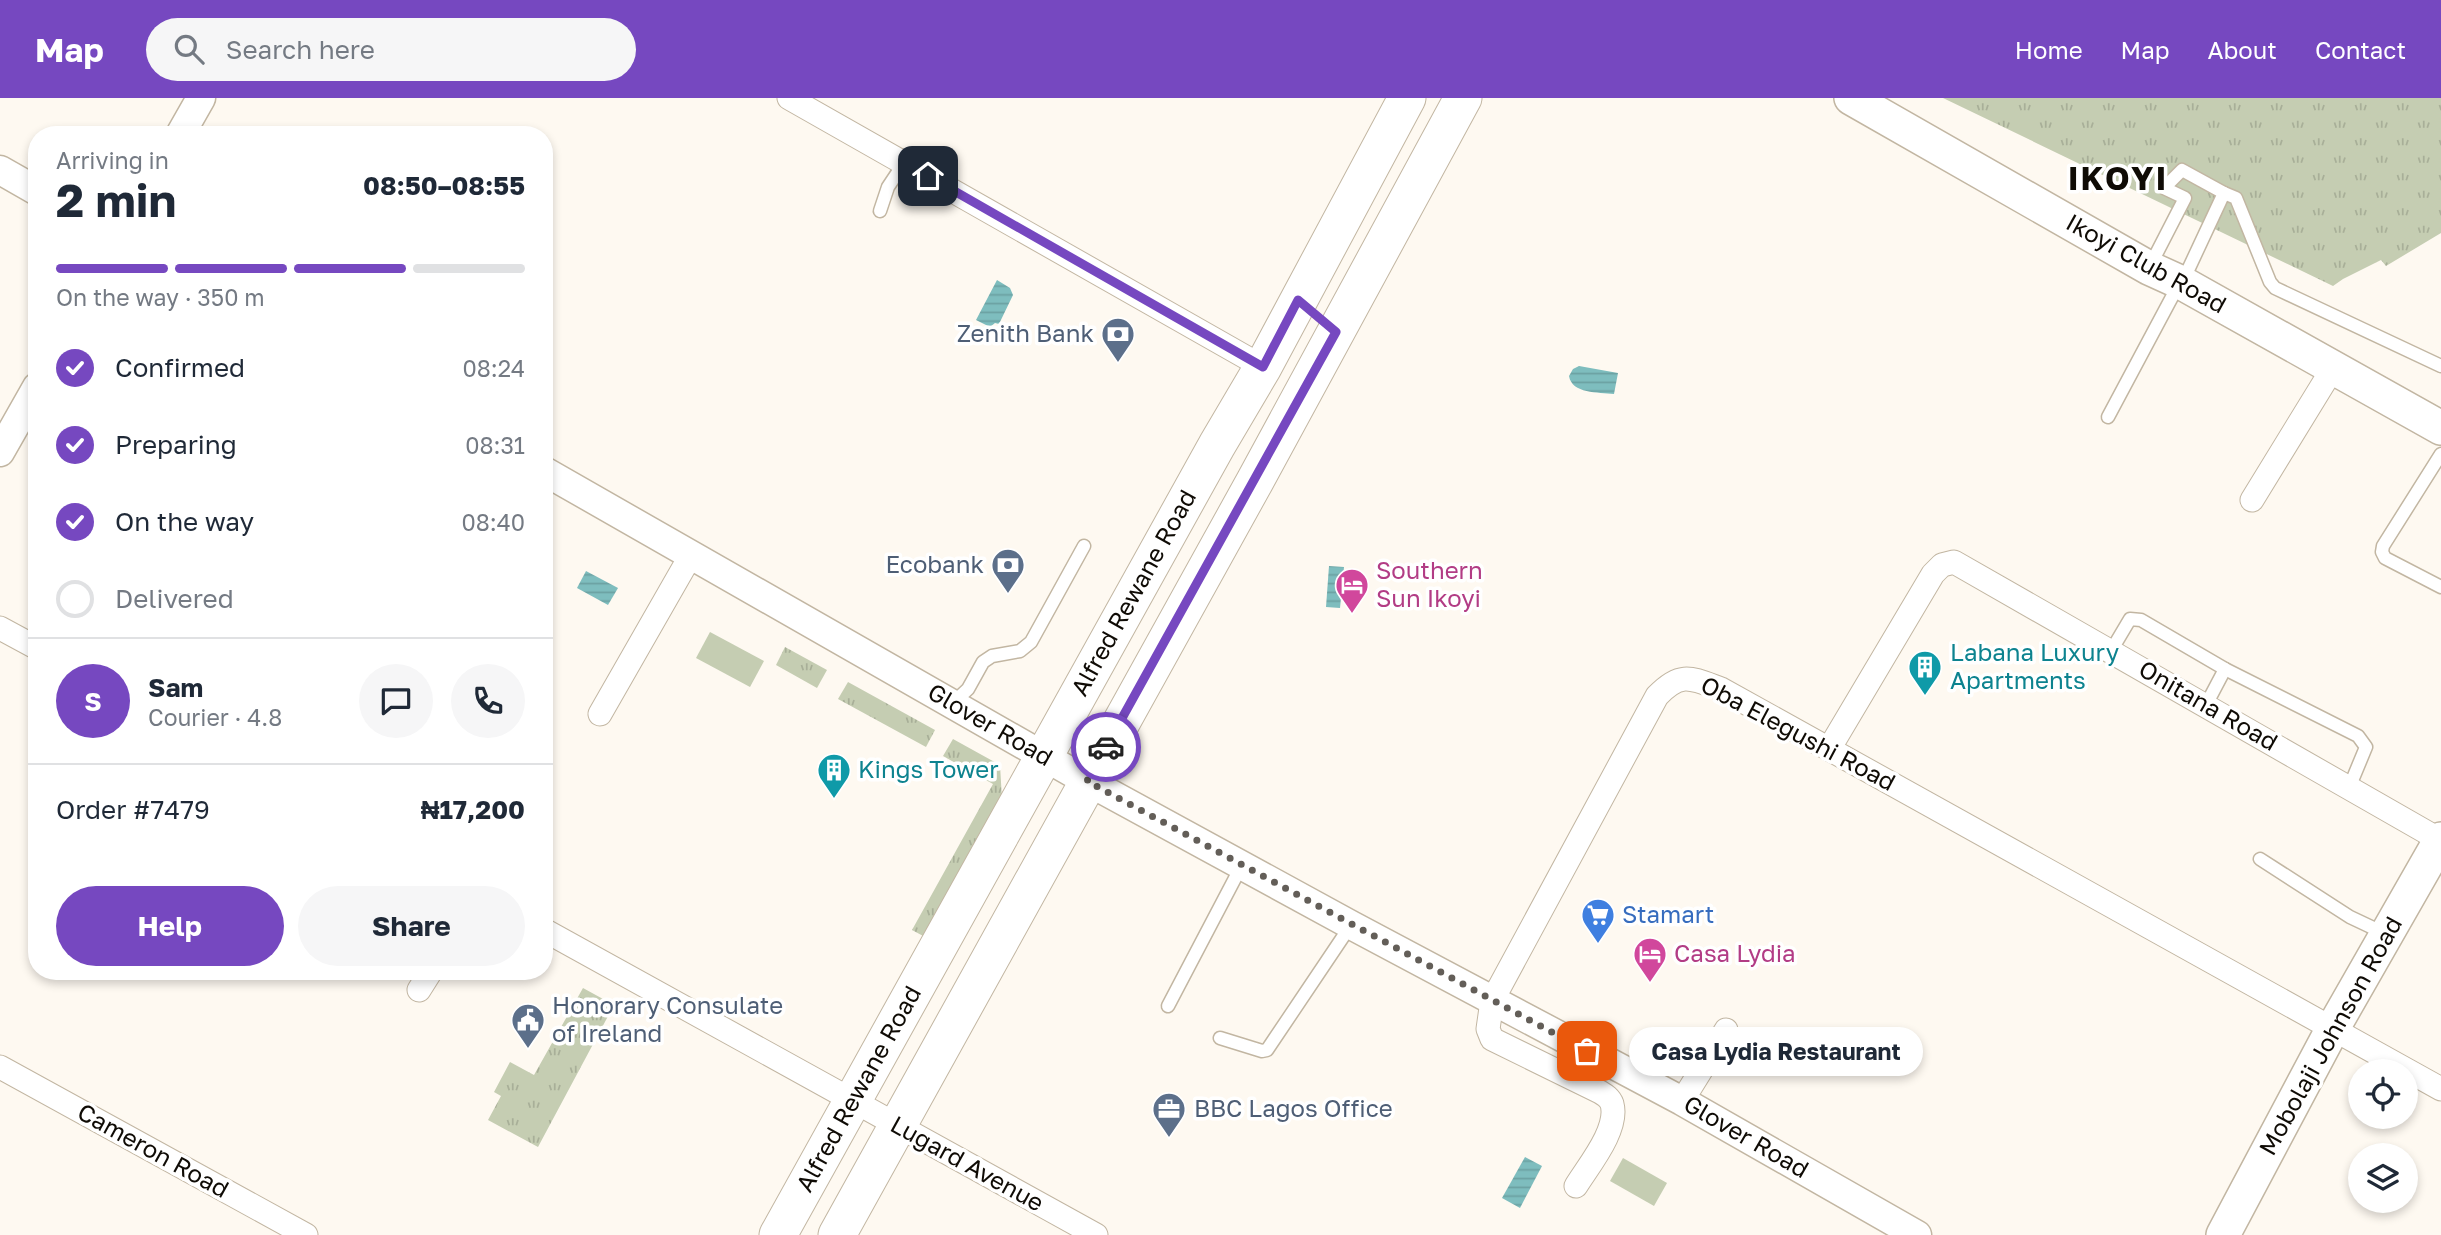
<!DOCTYPE html>
<meta charset="utf-8">
<style>
body{margin:0;font-family:"Golos Text",sans-serif;background:#f6f6f7;color:#1f2937;height:100vh;display:flex;flex-direction:column;font-size:26px;white-space:nowrap}
*{box-sizing:border-box;margin:0}
p{font-size:23px;color:#747a83}
.icon{flex:none;width:38px;height:38px;fill:none;stroke:currentColor;stroke-width:2;stroke-linecap:round;stroke-linejoin:round}
.map{position:relative;flex:1;overflow:hidden}
.sheet{position:absolute;left:28px;top:28px;width:525px;height:854px;display:flex;flex-direction:column;background:#fff;border-radius:28px;box-shadow:0 4px 10px #0003}
.sheet>*{flex:none}
.fabs{position:absolute;left:2348px;top:961px;display:grid;gap:14px}
.fabs a{display:grid;place-items:center;width:70px;height:70px;border-radius:50%;background:#fff;box-shadow:0 4px 10px #0003;font-size:35px}
.pin{position:absolute;display:grid;place-items:center;width:60px;height:60px;color:#fff;margin:-30px;border-radius:14px;box-shadow:0 4px 10px #0006}
.courier{position:absolute;display:grid;place-items:center;width:70px;height:70px;margin:-35px;border:5px solid #7648c0;border-radius:50%;background:#fff;color:#222;box-shadow:0 2px 9px #0007}
.bubble{position:absolute;height:49px;border-radius:24px;background:#fff;box-shadow:0 4px 10px #0003;font-size:23px;font-weight:700;line-height:49px;text-align:center}
.head em{font-style:normal;font-weight:700}
.head div{display:flex;flex-direction:column-reverse}
.head{display:flex;align-items:center;justify-content:space-between;height:119px;padding:0 28px}
h1{font-size:46px;font-weight:700;line-height:52px}
.bar{display:grid;grid-template-columns:repeat(4,1fr);gap:10px 7px;align-content:center;height:84px;padding:0 28px}
.bar i{height:9px;border-radius:5px;background:#e0e1e3}
.bar .on{background:#7648c0}
.bar p{grid-column:span 4}
.line{display:flex;align-items:center;gap:18px;padding:0 28px;border-top:2px solid #e0e1e3}
.line div{flex:1}
.round{display:grid;place-items:center;flex:none;width:74px;height:74px;border-radius:37px;background:#f6f6f7}
ol{padding:0 28px;list-style:none}
li{display:flex;align-items:center;gap:21px;height:77px}
li p{margin-inline-start:auto}
li .icon{padding:7px;border-radius:50%;background:#7648c0;color:#fff;stroke-width:4}
li:last-child{color:#747a83}
li i{width:38px;height:38px;border:4px solid #e0e1e3;border-radius:50%}
.cta{display:flex;gap:14px;margin-top:auto;padding:14px 28px}
.cta a{flex:1;height:80px;border-radius:42px;background:#7648c0;color:#fff;font-size:28px;font-weight:700;line-height:80px;text-align:center}
.cta a+a{background:#f6f6f7;color:#1f2937}
header{display:flex;align-items:center;gap:42px;box-sizing:border-box;height:98px;padding:0 35px;background:#7648c0;color:#fff}
header strong{font-size:33px}
nav{display:flex;gap:38px;margin-inline-start:auto;font-size:24px}
.search{width:490px;height:63px;background:#f6f6f7;display:flex;align-items:center;gap:18px;box-sizing:border-box;padding:0 24px;border-radius:38px;color:#747a83;font-size:26px}
.map>svg:first-child{display:block}
</style>
<header>
<strong>Map</strong>
<div class="search"><svg class="icon" aria-label="search" viewBox="0 0 24 24"><circle cx="10" cy="10" r="6"/><path d="M15 15l6 6"/></svg>Search here</div>
<nav><a>Home</a><a>Map</a><a>About</a><a>Contact</a></nav>
</header>
<div class="map">
<svg width="2441" height="1137" viewBox="0 0 2441 1137">
<defs>
<pattern id="grass-tufts" width="24" height="20" patternUnits="userSpaceOnUse" patternTransform="scale(1.75)"><rect width="24" height="20" fill="#c5cdb2"/><path d="M3 7l-1-3M5 7V3M7 7l1-3M15 17l-1-3M17 17v-4M19 17l1-3" fill="none" stroke="#a8af98"/></pattern>
<pattern id="water-rules" width="6" height="5" patternUnits="userSpaceOnUse" patternTransform="scale(1.75)"><rect width="6" height="5" fill="#7ebdbe"/><path d="M0 2.5h6" fill="none" stroke="#6ca1a2"/></pattern>
</defs>
<rect width="100%" height="100%" fill="#fef9f1"/>
<g fill="url(#grass-tufts)">
<polygon points="1943,0 2441,0 2441,135 2386,168 2381,162 2343,181 2333,188"/>
<polygon points="785,549 827,572 817,590 776,567"/>
<polygon points="848,584 935,632 926,649 838,601"/>
<polygon points="953,641 1000,667 1002,701 925,839 912,832 993,686 943,658"/>
<polygon points="583,890 614,907 538,1049 488,1022 501,998 494,994 510,964 534,977"/>
</g>
<g fill="#c5cdb2">
<polygon points="710,534 764,563 750,589 696,560"/>
<polygon points="1623,1060 1667,1085 1654,1108 1610,1083"/>
</g>
<g fill="url(#water-rules)">
<polygon points="997,182 1010,190 1013,197 999,226 995,225 990,229 976,222"/>
<path d="M1579 268 1618 275 1614 296C1598 294 1572 296 1569 278L1573 271Z"/>
<polygon points="1329,468 1344,469 1340,510 1326,509"/>
<polygon points="586,473 618,490 608,507 577,490"/>
<polygon points="1525,1059 1542,1068 1520,1110 1502,1100"/>
</g>
<g fill="none" stroke-linecap="round" stroke-linejoin="round">
<defs>
<g id="service">
<polyline points="2224,95 2236,100 2270,184 2275,190 2441,268"/>
<polyline points="880,113 888,89 904,65"/>
<polyline points="2150,168 2185,100 2164,90 2182,72 2224,95 2182,185"/>
<polyline points="2108,319 2180,184"/>
<polyline points="2441,356 2383,448 2382,454 2385,460 2441,489"/>
<polyline points="2111,553 2130,521 2141,522 2225,571 2358,638 2366,649 2349,690"/>
<polyline points="953,605 968,591 983,564 992,558 1020,553 1031,544 1084,448"/>
<polyline points="2206,607 2225,571"/>
<polyline points="2260,761 2350,819 2386,836"/>
<polyline points="1168,908 1242,767"/>
<polyline points="1220,940 1262,953 1267,952 1351,827"/>
</g>
<g id="minor">
<polyline points="789,0 1263,269"/>
<polyline points="2252,402 2333,270"/>
<polyline points="0,530 37,550"/>
<polyline points="600,616 691,457"/>
<polyline points="1829,651 1933,476 1942,467 1954,464 2440,742"/>
<polyline points="544,832 1096,1137"/>
<polyline points="419,892 431,873"/>
<polyline points="0,969 306,1137"/>
<polyline points="1682,1003 1726,932"/>
<path d="M1576 1088C1589 1067 1619 1031 1612 1006 1610 1000 1605 997 1600 994L1492 941 1488 931 1492 903 1657 598C1681 573 1691 580 1721 591L2441 991"/>
</g>
<g id="tertiary">
<polyline points="180,37 201,0"/>
<polyline points="0,72 37,93"/>
<polyline points="0,354 37,289"/>
<polyline points="544,373 1087,683 1351,827 1682,1003 1917,1137"/>
</g>
<g id="secondary">
<polyline points="1851,0 2149,170 2182,185 2441,330"/>
<polyline points="2223,1137 2333,930 2441,741"/>
</g>
<g id="primary">
<polyline points="778,1137 1217,347 1263,269 1407,0"/>
<polyline points="837,1137 1255,383 1463,0"/>
</g>
</defs>
<use href="#service" stroke="#c2b6a2" stroke-width="15"/>
<use href="#minor" stroke="#c2b6a2" stroke-width="25"/>
<use href="#tertiary" stroke="#c2b6a2" stroke-width="31"/>
<use href="#secondary" stroke="#c2b6a2" stroke-width="36"/>
<use href="#primary" stroke="#c2b6a2" stroke-width="39"/>
<use href="#service" stroke="#fff" stroke-width="12"/>
<use href="#minor" stroke="#fff" stroke-width="23"/>
<use href="#tertiary" stroke="#fff" stroke-width="28"/>
<use href="#secondary" stroke="#fff" stroke-width="33"/>
<use href="#primary" stroke="#fff" stroke-width="37"/>
</g>
<g fill="none" stroke-linecap="round" stroke-linejoin="round">
<polyline stroke="#635e58" stroke-width="7" stroke-dasharray="0 12.6" points="1106,649 1087,683 1587,953"/>
<polyline stroke="#7648c0" stroke-width="9" points="928,78 1263,269 1298,202 1336,234 1106,649"/>
</g>
<defs>
<symbol id="bank-pin" viewBox="-11 -11 22 30"><path d="M0 17L-7.5 6A9.5 9.5 0 1 1 7.5 6Z" fill="#5c6f8a" stroke="#fff"/><path d="M-6-4H6V4H-6ZM0-2.3a2.3 2.3 0 1 0 0 4.6a2.3 2.3 0 1 0 0-4.6Z" fill="#fff"/></symbol>
<symbol id="hotel-pin" viewBox="-11 -11 22 30"><path d="M0 17L-7.5 6A9.5 9.5 0 1 1 7.5 6Z" fill="#d1479c" stroke="#fff"/><path d="M-6-4.5h1.5V1H6V5H4.5V3h-9V5H-6ZM-4 0a1.8 1.8 0 1 1 3.6 0ZM.5 0V-2.5h3Q6-2.5 6 0Z" fill="#fff"/></symbol>
<symbol id="building-pin" viewBox="-11 -11 22 30"><path d="M0 17L-7.5 6A9.5 9.5 0 1 1 7.5 6Z" fill="#0f9aa8" stroke="#fff"/><path d="M-4-6H4V6H1V3H-1V6H-4ZM-2.5-4.3h1.7v1.8h-1.7ZM.8-4.3h1.7v1.8H.8ZM-2.5-1h1.7V.8h-1.7ZM.8-1h1.7V.8H.8Z" fill="#fff"/></symbol>
<symbol id="supermarket-pin" viewBox="-11 -11 22 30"><path d="M0 17L-7.5 6A9.5 9.5 0 1 1 7.5 6Z" fill="#3f7fe0" stroke="#fff"/><path d="M-6-5.5h2.5l.6 2H6L4.5 2H-2.5L-4.4-4H-6ZM-1.5 3.2a1.3 1.3 0 1 0 .1 0ZM3 3.2a1.3 1.3 0 1 0 .1 0Z" fill="#fff"/></symbol>
<symbol id="civic-pin" viewBox="-11 -11 22 30"><path d="M0 17L-7.5 6A9.5 9.5 0 1 1 7.5 6Z" fill="#5c6f8a" stroke="#fff"/><path d="M-.6-6.5H3V-4.5H.6V-3L4-1V1h2V6H-6V1h2V-1L-.6-3ZM-1.2 2.5V6h2.4V2.5Z" fill="#fff"/></symbol>
<symbol id="office-pin" viewBox="-11 -11 22 30"><path d="M0 17L-7.5 6A9.5 9.5 0 1 1 7.5 6Z" fill="#5c6f8a" stroke="#fff"/><path d="M-6-3h4V-5.5h4V-3h4V5H-6ZM-1-4.5V-3h2v-1.5ZM-6 0V1H6V0Z" fill="#fff"/></symbol>
</defs>
<g fill-rule="evenodd">
<use href="#bank-pin" x="1099" y="217" width="38" height="52"/>
<use href="#bank-pin" x="989" y="448" width="38" height="52"/>
<use href="#hotel-pin" x="1333" y="468" width="38" height="52"/>
<use href="#building-pin" x="1906" y="550" width="38" height="52"/>
<use href="#building-pin" x="815" y="653" width="38" height="52"/>
<use href="#supermarket-pin" x="1579" y="798" width="38" height="52"/>
<use href="#hotel-pin" x="1631" y="837" width="38" height="52"/>
<use href="#civic-pin" x="509" y="903" width="38" height="52"/>
<use href="#office-pin" x="1150" y="992" width="38" height="52"/>
</g>
<g text-anchor="middle" stroke-width="7" stroke-linejoin="round" paint-order="stroke">
<g font-size="24" fill="#0f0b05" stroke="#fff">
<text transform="translate(2146 166) rotate(29)" y="8">Ikoyi Club Road</text>
<text transform="translate(1134 495) rotate(-61)" y="8">Alfred Rewane Road</text>
<text transform="translate(2208 608) rotate(30)" y="8">Onitana Road</text>
<text transform="translate(990 627) rotate(30)" y="8">Glover Road</text>
<text transform="translate(1798 636) rotate(28)" y="8">Oba Elegushi Road</text>
<text transform="translate(2331 938) rotate(-61)" y="8">Mobolaji Johnson Road</text>
<text transform="translate(859 991) rotate(-61)" y="8">Alfred Rewane Road</text>
<text transform="translate(1746 1039) rotate(30)" y="8">Glover Road</text>
<text transform="translate(153 1053) rotate(29)" y="8">Cameron Road</text>
<text transform="translate(967 1066) rotate(29)" y="8">Lugard Avenue</text>
</g>
<g font-size="24" fill="#4e5e75" stroke="#fff" text-anchor="end">
<text x="1094" y="244">Zenith Bank</text>
<text x="984" y="475">Ecobank</text>
<text x="552" y="916" text-anchor="start">Honorary Consulate<tspan x="552" dy="28">of Ireland</tspan></text>
<text x="1194" y="1019" text-anchor="start">BBC Lagos Office</text>
</g>
<g font-size="24" fill="#b23c85" stroke="#fff" text-anchor="start">
<text x="1376" y="481">Southern<tspan x="1376" dy="28">Sun Ikoyi</tspan></text>
<text x="1674" y="864">Casa Lydia</text>
</g>
<g font-size="24" fill="#0d838f" stroke="#fff" text-anchor="start">
<text x="1950" y="563">Labana Luxury<tspan x="1950" dy="28">Apartments</tspan></text>
<text x="858" y="680">Kings Tower</text>
</g>
<g font-size="24" fill="#366cbe" stroke="#fff" text-anchor="start">
<text x="1622" y="825">Stamart</text>
</g>
<g font-size="32" font-weight="bold" letter-spacing="2" fill="#0f0b05" stroke="#fff">
<text x="2118" y="92">IKOYI</text>
</g>
</g>
</svg>
<div class="fabs">
<a><svg class="icon" aria-label="locate" viewBox="0 0 24 24"><circle cx="12" cy="12" r="6"/><path d="M12 2v4M12 18v4M2 12h4M18 12h4"/></svg></a>
<a><svg class="icon" aria-label="layers" viewBox="0 0 24 24"><path d="M12 4l9 5-9 5-9-5zM3 14l9 5 9-5"/></svg></a>
</div>
<div class="pin" style="left:1587px;top:953px;background:#ea580c"><svg class="icon" aria-label="bag" viewBox="0 0 24 24"><path d="M5 8h14l-1 12H6zM9 8a3 3 0 0 1 6 0"/></svg></div>
<div class="pin" style="left:928px;top:78px;background:#1f2937"><svg class="icon" aria-label="home" viewBox="0 0 24 24"><path d="M3 11l9-7 9 7M6 9v11h12V9"/></svg></div>
<div class="courier" style="left:1106px;top:649px"><svg class="icon" aria-label="car" viewBox="0 0 24 24"><path d="M5 17H2v-5l4-1 3-4h7l3 4 3 1v5h-3M9 17h6M6 11h13"/><circle cx="7" cy="17" r="2"/><circle cx="17" cy="17" r="2"/></svg></div>
<div class="bubble" style="left:1629px;top:929px;width:294px">Casa Lydia Restaurant</div>
<section class="sheet">
<div class="head"><div><h1>2 min</h1><p>Arriving in</p></div><em>08:50–08:55</em></div>
<div class="bar"><i class="on"></i><i class="on"></i><i class="on"></i><i></i><p>On the way · 350 m</p></div>
<ol>
<li><svg class="icon" aria-label="check" viewBox="0 0 24 24"><path d="M5 12l5 5 9-10"/></svg>Confirmed<p>08:24</p></li>
<li><svg class="icon" aria-label="check" viewBox="0 0 24 24"><path d="M5 12l5 5 9-10"/></svg>Preparing<p>08:31</p></li>
<li><svg class="icon" aria-label="check" viewBox="0 0 24 24"><path d="M5 12l5 5 9-10"/></svg>On the way<p>08:40</p></li>
<li><i></i>Delivered</li>
</ol>
<div class="line" style="height:126px"><b class="round" style="background:#7648c0;color:#fff">S</b><div><b>Sam</b><p>Courier · 4.8</p></div><a class="round"><svg class="icon" aria-label="chat" viewBox="0 0 24 24"><path d="M4 5h16v11H9l-5 4z"/></svg></a><a class="round"><svg class="icon" aria-label="phone" viewBox="0 0 24 24"><path d="M5 4h4l2 5-3 2q2 4 5 5l2-3 5 2v4C11 20 4 13 5 4z"/></svg></a></div>
<div class="line" style="height:91px"><div>Order #7479</div><b>₦17,200</b></div>
<div class="cta"><a>Help</a><a>Share</a></div>
</section>
</div>
